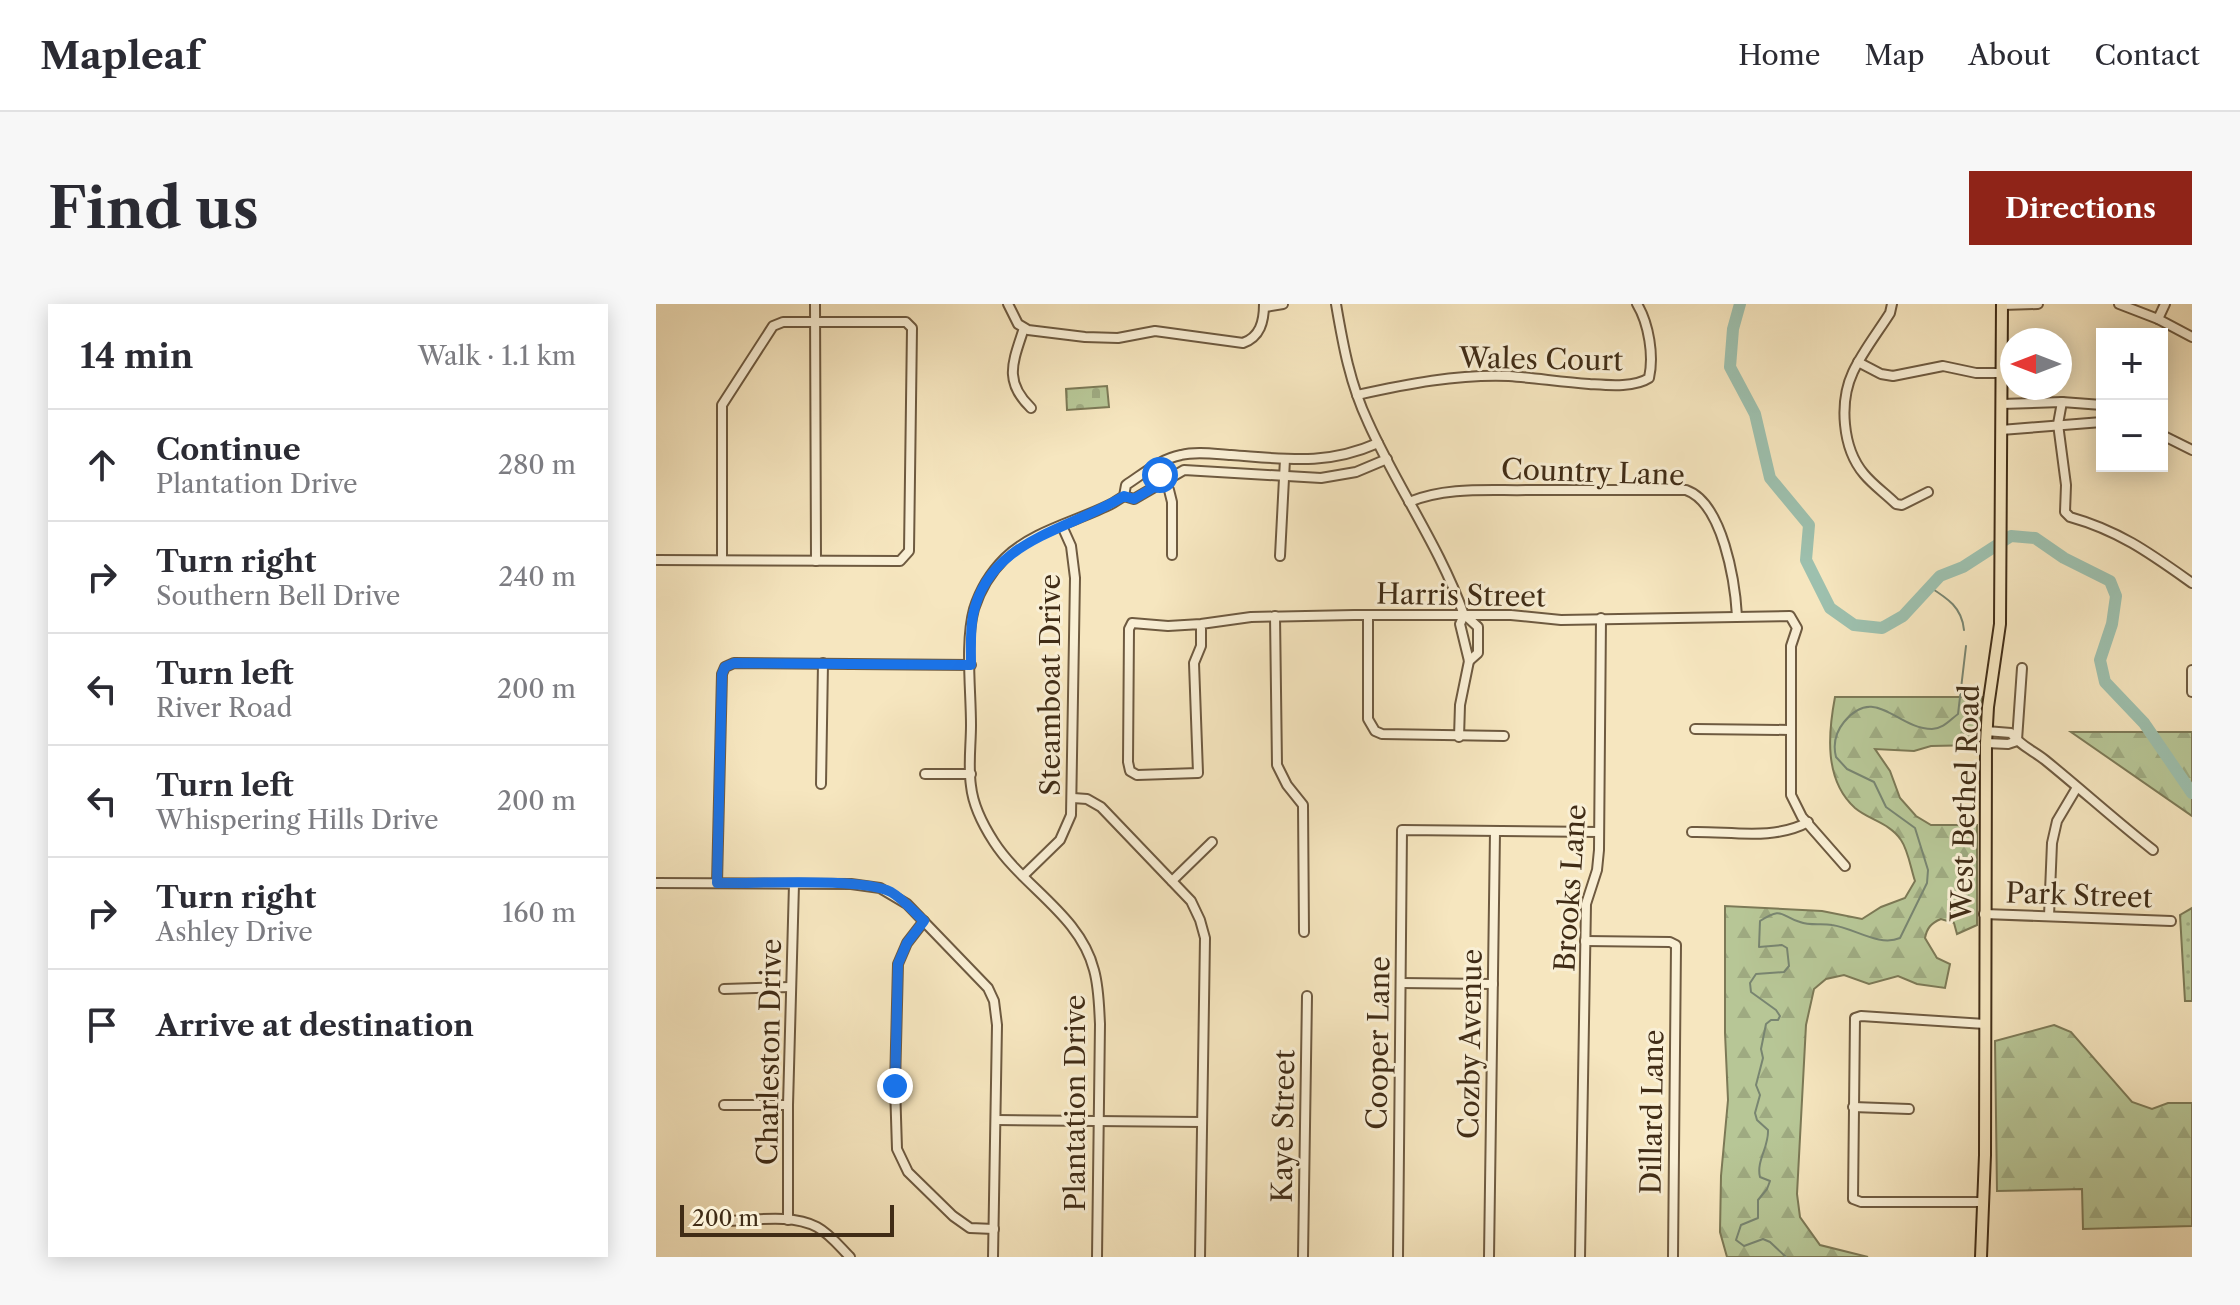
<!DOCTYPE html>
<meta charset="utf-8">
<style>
:root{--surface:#fff;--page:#f7f7f7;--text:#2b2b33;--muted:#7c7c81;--line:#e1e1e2;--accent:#8f2418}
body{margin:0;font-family:"Libre Caslon Text",serif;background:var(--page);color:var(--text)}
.controls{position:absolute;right:24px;top:24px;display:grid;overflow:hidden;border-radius:0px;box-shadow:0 4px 20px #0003}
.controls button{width:72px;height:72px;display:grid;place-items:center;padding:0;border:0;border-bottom:2px solid var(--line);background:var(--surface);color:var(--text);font:40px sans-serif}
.compass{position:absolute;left:1344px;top:24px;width:72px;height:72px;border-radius:50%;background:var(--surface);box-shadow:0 4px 20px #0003;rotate:270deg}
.scale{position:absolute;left:24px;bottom:20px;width:214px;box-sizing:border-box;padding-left:8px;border:4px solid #402c16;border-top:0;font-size:22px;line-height:28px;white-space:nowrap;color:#402c16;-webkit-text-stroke:6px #f9efd5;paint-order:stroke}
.stop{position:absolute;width:24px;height:24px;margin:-18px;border:6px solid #1a73e8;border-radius:50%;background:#fff}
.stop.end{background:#1a73e8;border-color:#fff;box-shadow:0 2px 8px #0008}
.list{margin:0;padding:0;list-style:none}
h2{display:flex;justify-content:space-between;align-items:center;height:104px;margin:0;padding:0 32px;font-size:34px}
h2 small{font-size:26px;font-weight:400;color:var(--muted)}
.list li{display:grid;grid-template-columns:52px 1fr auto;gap:24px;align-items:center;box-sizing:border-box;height:112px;padding:0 32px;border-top:2px solid var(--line)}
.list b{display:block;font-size:30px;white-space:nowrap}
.list p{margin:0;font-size:26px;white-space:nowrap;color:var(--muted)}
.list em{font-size:26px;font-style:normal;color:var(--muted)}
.icon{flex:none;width:44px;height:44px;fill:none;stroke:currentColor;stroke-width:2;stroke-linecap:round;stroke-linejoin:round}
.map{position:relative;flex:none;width:1536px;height:953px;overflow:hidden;border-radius:0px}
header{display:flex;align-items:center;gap:48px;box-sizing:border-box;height:112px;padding:0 40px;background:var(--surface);border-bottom:2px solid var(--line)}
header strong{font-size:38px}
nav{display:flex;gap:44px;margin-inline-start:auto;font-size:28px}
.intro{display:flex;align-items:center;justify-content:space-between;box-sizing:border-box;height:192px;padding:0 48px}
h1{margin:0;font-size:56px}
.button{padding:20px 36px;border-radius:0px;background:var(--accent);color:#fff;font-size:28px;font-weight:700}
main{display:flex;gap:48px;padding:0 48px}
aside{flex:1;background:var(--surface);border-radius:0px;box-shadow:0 4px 20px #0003}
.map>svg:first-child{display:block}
.grass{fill:url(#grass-dots);stroke:#7c7956;stroke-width:2}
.forest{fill:url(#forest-firs);stroke:#7c7956;stroke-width:2}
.cemetery{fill:url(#cemetery-stones);stroke:#7c7956;stroke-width:2}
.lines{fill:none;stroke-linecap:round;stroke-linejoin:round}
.stream{stroke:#788571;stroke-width:2}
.river{stroke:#9dc0ae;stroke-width:12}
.minor-casing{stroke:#6e5a40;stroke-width:12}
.major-casing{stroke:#402c16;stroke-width:14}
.minor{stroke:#f9efd5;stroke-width:8}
.major{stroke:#f6e6bf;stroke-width:10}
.route{stroke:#1a73e8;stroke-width:10}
.labels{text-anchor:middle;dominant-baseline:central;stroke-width:6;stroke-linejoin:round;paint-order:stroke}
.street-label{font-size:28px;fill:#402c16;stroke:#f9efd5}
</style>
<header>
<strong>Mapleaf</strong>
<nav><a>Home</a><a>Map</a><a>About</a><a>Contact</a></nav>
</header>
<div class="intro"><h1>Find us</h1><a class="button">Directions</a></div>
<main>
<aside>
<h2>14 min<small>Walk · 1.1 km</small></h2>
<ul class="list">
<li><svg class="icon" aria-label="ahead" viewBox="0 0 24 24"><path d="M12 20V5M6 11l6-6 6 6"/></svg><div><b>Continue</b><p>Plantation Drive</p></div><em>280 m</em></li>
<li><svg class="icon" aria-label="right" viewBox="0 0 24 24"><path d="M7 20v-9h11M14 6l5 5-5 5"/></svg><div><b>Turn right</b><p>Southern Bell Drive</p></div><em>240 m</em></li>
<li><svg class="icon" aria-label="left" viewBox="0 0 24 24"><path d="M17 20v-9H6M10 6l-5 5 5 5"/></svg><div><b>Turn left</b><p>River Road</p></div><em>200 m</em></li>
<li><svg class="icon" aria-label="left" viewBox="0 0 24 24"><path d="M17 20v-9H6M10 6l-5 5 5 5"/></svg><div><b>Turn left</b><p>Whispering Hills Drive</p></div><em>200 m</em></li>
<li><svg class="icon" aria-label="right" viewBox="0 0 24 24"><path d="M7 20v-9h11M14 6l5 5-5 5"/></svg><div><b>Turn right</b><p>Ashley Drive</p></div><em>160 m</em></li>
<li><svg class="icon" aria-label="arrive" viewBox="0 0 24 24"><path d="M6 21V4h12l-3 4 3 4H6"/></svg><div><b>Arrive at destination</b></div></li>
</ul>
</aside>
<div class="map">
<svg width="1536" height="953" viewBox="0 0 1536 953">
<defs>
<pattern id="grass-dots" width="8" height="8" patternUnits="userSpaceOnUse" patternTransform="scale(2)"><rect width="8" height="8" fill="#b7c696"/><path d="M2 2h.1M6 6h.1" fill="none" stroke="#9eaa81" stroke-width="1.8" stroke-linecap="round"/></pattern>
<pattern id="forest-firs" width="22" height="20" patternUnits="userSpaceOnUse" patternTransform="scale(2)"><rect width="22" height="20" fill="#b7c696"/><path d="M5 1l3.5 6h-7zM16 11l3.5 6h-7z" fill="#9eaa81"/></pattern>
<pattern id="cemetery-stones" width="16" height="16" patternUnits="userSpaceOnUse" patternTransform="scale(2)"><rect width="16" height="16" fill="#b7c696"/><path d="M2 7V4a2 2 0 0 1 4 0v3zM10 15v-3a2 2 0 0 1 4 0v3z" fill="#9eaa81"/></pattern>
</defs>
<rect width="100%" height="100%" fill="#f6e6bf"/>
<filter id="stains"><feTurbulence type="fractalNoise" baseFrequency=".0025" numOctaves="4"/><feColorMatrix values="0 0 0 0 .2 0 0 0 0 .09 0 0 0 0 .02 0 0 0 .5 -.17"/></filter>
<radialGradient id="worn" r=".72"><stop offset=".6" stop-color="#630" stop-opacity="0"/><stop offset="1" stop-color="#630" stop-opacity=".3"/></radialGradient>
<!-- grass -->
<polygon class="grass" points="1536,604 1536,697 1529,697 1524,611"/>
<!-- forest -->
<g class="forest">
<path d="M1179,393h147l-3,48 -48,1 -17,5 -39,-2 15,22 10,27 16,18 15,9h46v100l-20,9 -3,-11 -13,-4c-10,4 -14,9 -16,19l12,20 13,6 -5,24 -28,-4 -19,-8 -29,8 -25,-9 -18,4 -12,10 -8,36 -9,169 3,23 20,28 48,12h-141l-7,-25 1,-56 7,-76 -3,-67v-127l97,5 40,8 19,-12 24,-9 10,-17c-4,-12 -7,-31 -14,-41 -11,-17 -32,-20 -46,-32 -31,-28 -27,-74 -20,-111z"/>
<polygon points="1415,428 1536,428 1536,512"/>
<polygon points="1398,721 1415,728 1476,798 1496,805 1512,799 1536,799 1536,922 1427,925 1426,885 1341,887 1339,737"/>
</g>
<!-- cemetery -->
<polygon class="cemetery" points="451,82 453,103 411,106 410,85"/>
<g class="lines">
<!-- stream -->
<g class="stream">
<path d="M1272,282c19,12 34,21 36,44"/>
<path d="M1130,953l-16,-15 -7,-3 -19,7 -8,-6 5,-15 17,-7v-18l9,-11 3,-8 -10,-4c-4,-16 9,-30 8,-47l-11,-10 -2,-7 5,-18 -4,-10 7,-27 -2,-9 5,-25 5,-4h7l2,-4 -4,-6 -25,-18 -1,-9 6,-9 28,-2 5,-6 -2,-18 -5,-3 -23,2 1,-26c23,-15 20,-5 40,1 10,4 22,1 32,3 22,3 47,22 68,13l27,-55 1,-13 -13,-42 -29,-21 -12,-25 -27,-13 -11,-12c-3,-12 -1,-24 8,-35 31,-38 53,7 88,7 11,0 18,-9 26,-15l8,-68"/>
</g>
<!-- river -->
<polyline class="river" points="1084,0 1077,25 1074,63 1099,110 1114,174 1153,221 1150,256 1174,304 1198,321 1226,324 1247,312 1284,272 1307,263 1355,232 1379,234 1408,254 1454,277 1460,292 1456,320 1444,356 1449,378 1488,419 1536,489"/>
<defs>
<g id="minor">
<polyline points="159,0 160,257"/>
<path d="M352,0l10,20 10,6 57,7 33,1 37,-7 88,12c17,-6 21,-21 21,-39"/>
<path d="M680,0c7,41 14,80 32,118 29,65 72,125 96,193"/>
<path d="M1236,0l-2,9c-12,19 -27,38 -37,59 -14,30 -11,76 11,102 9,11 22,20 32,30l6,1 26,-13"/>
<polyline points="1463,0 1502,15 1536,33"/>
<polyline points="1346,1 1382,0"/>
<polyline points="609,3 627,0"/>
<polyline points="1502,15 1509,0"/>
<path d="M368,24c-11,34 -21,53 7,80"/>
<polyline points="1202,58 1225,70 1237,72 1287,62 1320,69 1345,69"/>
<path d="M701,91c50,-11 100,-21 152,-19 26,2 53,6 80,8 17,1 45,4 60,-6 5,-22 0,-54 -12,-74"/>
<path d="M1406,98l-4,22 8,61 -1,27 5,5c50,14 81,37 122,66"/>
<polyline points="1345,100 1406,98 1446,101"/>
<polyline points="1345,126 1446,118"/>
<polyline points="1506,131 1536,146"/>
<polyline points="498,162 513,186 516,198 516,251"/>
<polyline points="468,192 478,195 528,166 665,174 700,168 731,155"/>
<path d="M753,198c39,-16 82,-11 122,-12 52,0 104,0 155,0 37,13 49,92 51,126"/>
<polyline points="624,252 629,155"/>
<polyline points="0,256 244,257 253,247 256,24 250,18 127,18 117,22 66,101 66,256"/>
<polyline points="712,311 712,415 719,427 726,430 848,432"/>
<polyline points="809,311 822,323 822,349 813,357"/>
<polyline points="619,312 621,461 631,481 647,501 648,628"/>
<polyline points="545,320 545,342 538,359 542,469 481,471 474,467 472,458 473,325 476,319 512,322 545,320 595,313 698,311 855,311 905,316 1134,312 1141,324 1135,342 1135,491 1146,513 1189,562"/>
<polyline points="1536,366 1536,388"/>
<polyline points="1039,425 1134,426"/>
<path d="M1330,427l25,2c8,12 23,18 34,27 37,30 71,61 108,90"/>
<polyline points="803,433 804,401 813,357 804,320 808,311"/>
<polyline points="1361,436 1366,364"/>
<polyline points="1330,439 1352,440 1361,437"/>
<polyline points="269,470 315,470"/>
<polyline points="165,480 167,359"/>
<polyline points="417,494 431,495 445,503 535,597 544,616 549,634 544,953"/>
<path d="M1036,528c37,-1 82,9 116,-10"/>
<polyline points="367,572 404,536 415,511 419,274 415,242 406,222"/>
<polyline points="516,577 556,538"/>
<polyline points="0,579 195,580 224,584 251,600 332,684 338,697 341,721 337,953"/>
<polyline points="61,579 66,370 69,363 78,359 315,361"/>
<polyline points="1328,610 1515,617"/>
<polyline points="1393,612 1396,539 1401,517 1420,485"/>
<polyline points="268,617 251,639 242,660 239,782 241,845 252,868 297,912 314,924 338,925"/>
<polyline points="929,637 1014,638 1020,641 1017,953"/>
<polyline points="745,679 837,680"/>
<polyline points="68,685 135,683"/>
<polyline points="68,801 132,801"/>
<polyline points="1197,803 1253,805"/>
<polyline points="340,816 546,818"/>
<polyline points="1327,898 1205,898 1197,895 1199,714 1205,712 1329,720"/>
<polyline points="132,916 132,801 138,580"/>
<path d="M67,917c28,0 68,-8 94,6 13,7 23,20 33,30"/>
<path d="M441,953l3,-233c-1,-18 -1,-36 -6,-54 -14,-55 -71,-83 -100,-128 -11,-17 -21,-37 -23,-56 -3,-20 0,-41 0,-61 0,-35 -6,-83 3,-116 6,-19 17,-37 31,-51 29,-28 74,-37 108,-55l11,-7 2,-11c17,-11 34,-26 55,-30 15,-4 34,-1 50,0 55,4 95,11 147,-12"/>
<polyline points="647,953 651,692"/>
<polyline points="742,953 746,526 943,528"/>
<polyline points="833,953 839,528"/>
<polyline points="924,953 930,600 941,566 943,546 945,314"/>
</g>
<polyline id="major" points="1325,953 1329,851 1330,439 1332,403 1344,320 1346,0"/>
</defs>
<!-- minor casing -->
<use href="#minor" class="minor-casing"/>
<!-- major casing -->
<use href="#major" class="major-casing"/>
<!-- minor -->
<use href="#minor" class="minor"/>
<!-- major -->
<use href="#major" class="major"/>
</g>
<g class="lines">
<!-- route -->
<path class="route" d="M239,782l3,-122 9,-21 17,-22c-11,-10 -21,-22 -33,-29 -30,-15 -136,-8 -174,-9l5,-209 3,-7 9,-4 237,2c0,-17 -1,-34 2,-50 16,-76 95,-84 151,-119l10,3 30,-18 -4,-6"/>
</g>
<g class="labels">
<!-- street labels -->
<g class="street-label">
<text transform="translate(885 55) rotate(1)">Wales Court</text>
<text transform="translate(937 168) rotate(2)">Country Lane</text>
<text transform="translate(805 291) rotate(1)">Harris Street</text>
<text transform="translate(394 381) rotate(-90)">Steamboat Drive</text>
<text transform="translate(1309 499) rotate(-88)">West Bethel Road</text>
<text transform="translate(914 584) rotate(-86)">Brooks Lane</text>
<text transform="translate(1423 591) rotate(2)">Park Street</text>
<text transform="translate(722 739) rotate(-89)">Cooper Lane</text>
<text transform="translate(814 740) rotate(-89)">Cozby Avenue</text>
<text transform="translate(113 748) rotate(-89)">Charleston Drive</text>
<text transform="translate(419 799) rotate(-90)">Plantation Drive</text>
<text transform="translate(996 808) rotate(-89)">Dillard Lane</text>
<text transform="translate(627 822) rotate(-89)">Kaye Street</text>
</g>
</g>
<rect width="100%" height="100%" filter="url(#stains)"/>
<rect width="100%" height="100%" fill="url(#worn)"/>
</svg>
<div class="controls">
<button>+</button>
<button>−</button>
</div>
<svg class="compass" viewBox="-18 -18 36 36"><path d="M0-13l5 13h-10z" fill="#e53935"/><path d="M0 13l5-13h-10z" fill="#7c7c81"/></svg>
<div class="scale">200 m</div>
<div class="stop" style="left:504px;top:171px"></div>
<div class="stop end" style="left:239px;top:782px"></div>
</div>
</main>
